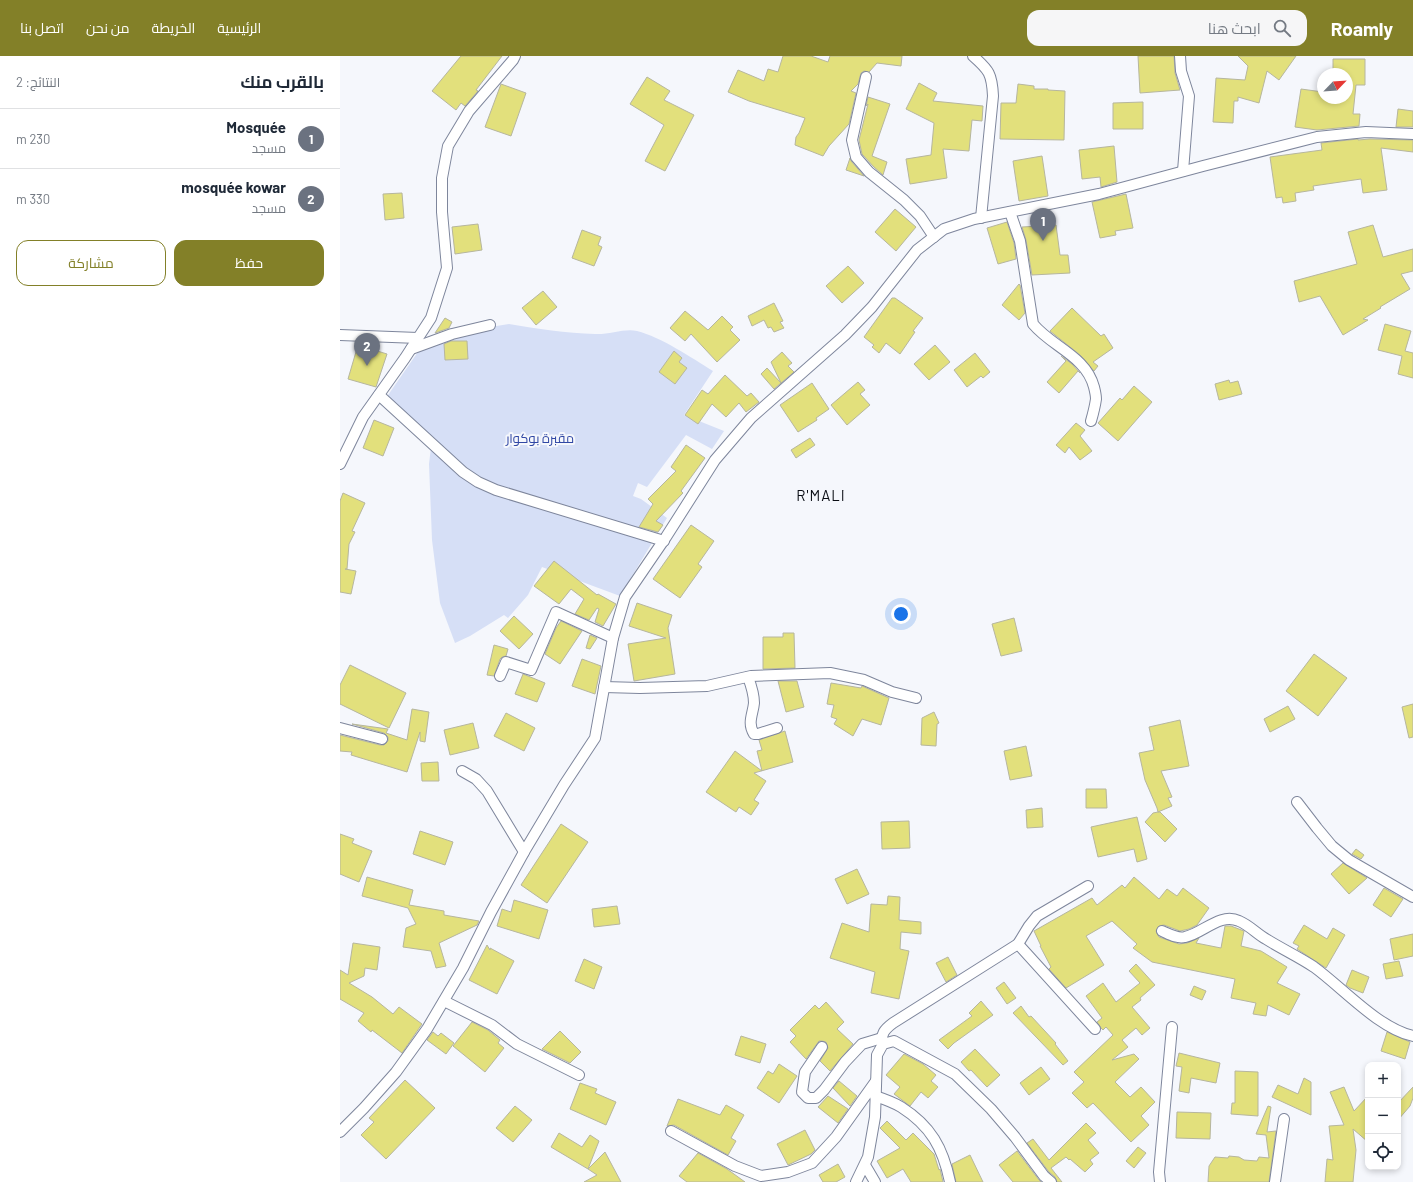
<!DOCTYPE html>
<html lang="ar">
<meta charset="utf-8">
<style>
:root{--surface:#fff;--page:#f6f6f7;--text:#1f2937;--muted:#747a83;--line:#e0e1e3;--accent:#838028}
body{margin:0;font-family:Barlow,Cairo,sans-serif;background:var(--page);color:var(--text);direction:rtl}
.controls{position:absolute;right:12px;bottom:12px;display:grid;overflow:hidden;border-radius:8px;box-shadow:0 2px 6px #0003}
.controls button{width:36px;height:36px;display:grid;place-items:center;padding:0;border:0;border-bottom:1px solid var(--line);background:var(--surface);color:var(--text);font:20px sans-serif}
.compass{position:absolute;left:977px;top:12px;width:36px;height:36px;border-radius:50%;background:var(--surface);box-shadow:0 2px 6px #0003;rotate:65deg}
.you{position:absolute;left:561px;top:558px;width:14px;height:14px;margin:-10px;border:3px solid #fff;border-radius:50%;background:#1a73e8;box-shadow:0 0 0 6px #1a73e833}
.badge{display:grid;place-items:center;width:26px;height:26px;border-radius:50%;background:var(--accent);color:#fff;font-size:13px;font-weight:700}
.pin{position:absolute;translate:-50% -33px;filter:drop-shadow(0 1px 2px #0008)}
.pin::after{content:'';position:absolute;top:21px;width:14px;height:12px;background:inherit;clip-path:polygon(0 0,100% 0,50% 100%)}
.list{margin:0;padding:0;list-style:none}
h2{display:flex;justify-content:space-between;align-items:center;height:52px;margin:0;padding:0 16px;font-size:17px}
h2 small{font-size:13px;font-weight:400;color:var(--muted)}
.list li{display:grid;grid-template-columns:26px 1fr auto;gap:12px;align-items:center;box-sizing:border-box;height:60px;padding:0 16px;border-top:1px solid var(--line)}
.list b{display:block;font-size:15px;white-space:nowrap}
.list p{margin:0;font-size:13px;white-space:nowrap;color:var(--muted)}
.list em{font-size:13px;font-style:normal;color:var(--muted)}
.actions{display:flex;gap:8px;padding:12px 16px}
.actions a{flex:1;padding:9px 0;border:1px solid var(--accent);border-radius:12px;text-align:center;font-size:14px;color:var(--accent)}
.actions .main{background:var(--accent);color:#fff}
.icon{flex:none;width:22px;height:22px;fill:none;stroke:currentColor;stroke-width:2;stroke-linecap:round;stroke-linejoin:round}
.map{position:relative;flex:none;width:1073px;height:1126px;overflow:hidden;direction:ltr}
header{display:flex;align-items:center;gap:24px;box-sizing:border-box;height:56px;padding:0 20px;background:var(--accent);color:#fff}
header strong{font-size:19px}
nav{display:flex;gap:22px;margin-inline-start:auto;font-size:14px}
.search{width:280px;height:36px;background:var(--page);display:flex;align-items:center;gap:10px;box-sizing:border-box;padding:0 14px;border-radius:12px;color:var(--muted);font-size:15px}
main{display:flex}
aside{flex:1;background:var(--surface)}
.map>svg:first-child{display:block}
.green{fill:#d6dff6}
.building{fill:#e2e07c;stroke:#b6b69e}
.lines{fill:none;stroke-linecap:round;stroke-linejoin:round}
.street-casing{stroke:#7e869c;stroke-width:12}
.street{stroke:#fff;stroke-width:10}
.labels{text-anchor:middle;dominant-baseline:central;stroke-width:4;stroke-linejoin:round;paint-order:stroke}
.park-label{font-size:13px;fill:#3047a4;stroke:#f5f7fc}
.quarter-label{font-size:15px;letter-spacing:1px;fill:#090c13;stroke:#f5f7fc}
</style>
<header>
<strong>Roamly</strong>
<div class="search"><svg class="icon" aria-label="search" viewBox="0 0 24 24"><circle cx="10" cy="10" r="6"/><path d="M15 15l6 6"/></svg>ابحث هنا</div>
<nav><a>الرئيسية</a><a>الخريطة</a><a>من نحن</a><a>اتصل بنا</a></nav>
</header>
<main>
<div class="map">
<svg width="1073" height="1126" viewBox="0 0 1073 1126">
<rect width="100%" height="100%" fill="#f5f7fc"/>
<!-- green -->
<path class="green" d="M169,268c28,5 57,9 86,10 13,1 30,-6 42,-3 24,6 55,27 76,40l-29,44 40,16 -12,18 -26,-14 -39,52 -9,-4 -5,13 8,3 26,19 -47,78 -78,-29 -14,28 -20,23 -4,-3 -34,21 -15,7 -15,-40 -8,-63 -3,-76 3,-25 -46,-41 34,-49 64,-21z"/>
<!-- building -->
<g class="building">
<polygon points="121,0 162,0 136,34 138,35 125,50 121,47 116,54 92,35"/>
<polygon points="443,0 471,0 488,6 490,0 562,0 561,10 537,7 529,16 524,15 521,17 518,28 511,35 516,37 509,68 489,90 483,100 455,89 456,81 459,77 465,62 409,45 388,36 398,14 424,25 428,13 438,16"/>
<polygon points="798,0 834,0 835,17 840,34 800,37"/>
<polygon points="898,0 956,0 939,24 927,15 919,47 898,41 898,45 894,45 893,67 873,66 876,22 905,24 908,10"/>
<polygon points="993,3 1025,3 1025,29 1016,29 1013,58 1020,58 1019,70 977,74 955,71 961,33 983,36 983,42 1007,42 1007,18 993,18"/>
<polygon points="307,21 330,35 324,44 354,59 325,115 305,105 324,69 290,48"/>
<polygon points="579,27 597,37 593,45 643,50 642,65 632,64 629,95 603,93 607,122 570,128 566,103 591,99 594,67 566,53"/>
<polygon points="161,28 186,37 171,80 145,71"/>
<polygon points="678,28 694,30 694,33 708,33 708,34 725,35 724,84 660,83 661,47 676,47"/>
<polygon points="528,41 550,48 532,100 547,106 543,119 534,111 522,98 519,84 528,48 526,50"/>
<polygon points="803,46 803,73 773,73 773,47"/>
<polygon points="1058,53 1073,55 1073,71 1056,71"/>
<polygon points="1018,83 1018,84 1030,83 1073,84 1073,96 1041,92 1047,134 1023,137 1021,123 973,130 974,134 955,137 956,145 943,147 942,141 936,142 930,101 982,94 981,87"/>
<polygon points="774,90 777,126 761,131 760,121 742,123 739,94"/>
<polygon points="702,100 708,140 679,145 673,105"/>
<polygon points="510,102 511,105 524,120 506,114"/>
<polygon points="62,137 64,162 45,164 43,138"/>
<polygon points="786,138 793,172 775,175 776,179 760,182 752,146"/>
<polygon points="555,153 576,171 556,195 535,176"/>
<polygon points="667,166 674,187 676,203 658,208 647,172"/>
<polygon points="138,168 142,194 115,198 112,171"/>
<polygon points="716,169 720,199 728,199 730,217 692,219 686,184 682,171"/>
<polygon points="1033,169 1043,201 1073,193 1073,215 1061,218 1070,233 1040,251 1041,252 1023,263 1028,264 1003,279 980,240 959,246 954,225 1017,208 1008,176"/>
<polygon points="242,174 261,181 258,189 262,191 254,210 232,202"/>
<polygon points="508,210 524,227 502,247 486,230"/>
<polygon points="679,228 680,229 685,257 679,264 662,249"/>
<polygon points="203,235 217,251 196,269 182,252"/>
<polygon points="552,242 555,242 583,262 573,275 575,276 560,298 546,287 539,297 532,291 534,289 524,281"/>
<polygon points="434,247 443,265 440,266 444,272 434,276 431,271 428,272 424,264 412,270 408,260"/>
<polygon points="732,252 761,280 764,278 773,292 753,306 758,310 754,315 740,299 710,275"/>
<polygon points="345,255 368,274 382,260 393,271 390,274 400,284 377,306 351,278 345,285 330,272"/>
<polygon points="105,262 112,266 109,272 95,277"/>
<polygon points="1045,268 1071,275 1065,295 1073,297 1073,322 1058,318 1062,300 1038,294"/>
<polygon points="111,285 127,285 128,303 105,304 104,288"/>
<polygon points="18,289 47,298 36,331 8,323"/>
<polygon points="595,289 610,306 589,324 574,308"/>
<polygon points="334,295 342,302 339,306 347,312 335,328 319,316"/>
<polygon points="442,296 452,307 448,310 454,316 441,327 431,306"/>
<polygon points="635,297 650,316 643,322 641,320 627,331 614,314"/>
<polygon points="721,300 732,308 740,317 738,315 719,337 707,326 726,305"/>
<polygon points="427,312 441,327 434,333 421,318"/>
<polygon points="385,319 407,340 411,337 419,346 406,356 399,347 386,361 372,348 358,368 345,359 362,334 368,338"/>
<polygon points="889,324 890,327 898,325 902,338 879,344 875,328"/>
<polygon points="518,326 525,334 520,338 530,349 507,369 491,349"/>
<polygon points="472,327 489,353 476,362 477,364 458,376 440,349"/>
<polygon points="794,330 812,346 778,385 758,367 780,342 782,344"/>
<polygon points="34,364 54,372 43,400 23,392"/>
<polygon points="736,367 745,374 740,380 752,395 740,404 729,391 725,397 716,389"/>
<polygon points="470,382 475,389 456,402 451,394"/>
<polygon points="346,389 365,402 341,435 343,437 316,465 323,469 318,476 299,471 313,448 308,443 336,415 331,411"/>
<polygon points="3,437 25,447 12,475 15,476 9,488 7,513 5,513 16,515 11,538 0,536 0,445"/>
<polygon points="351,469 374,485 358,508 362,511 340,542 313,523"/>
<polygon points="214,505 257,539 258,538 276,548 263,570 255,566 259,553 257,552 249,564 235,558 244,543 231,533 219,548 194,530"/>
<polygon points="297,547 332,559 328,572 335,618 294,625 288,588 326,582 289,570"/>
<polygon points="174,560 193,578 179,593 160,575"/>
<polygon points="674,562 682,595 661,600 652,568"/>
<polygon points="221,565 242,575 220,608 205,598 216,572"/>
<polygon points="443,577 454,577 455,612 423,613 423,581 443,581"/>
<polygon points="250,579 257,582 250,593 246,592"/>
<polygon points="154,589 168,593 166,600 162,601 160,603 154,620 147,619"/>
<polygon points="974,598 1007,622 978,660 946,635"/>
<polygon points="242,603 261,610 255,638 232,630"/>
<polygon points="10,609 66,637 49,672 0,648 0,629"/>
<polygon points="183,618 205,627 197,646 175,638"/>
<polygon points="438,625 457,625 464,651 446,656"/>
<polygon points="491,627 521,632 522,630 549,642 541,669 522,663 513,680 494,668 497,663 491,661 494,649 487,648"/>
<polygon points="1073,648 1073,681 1069,682 1062,651"/>
<polygon points="948,650 955,663 930,676 924,663"/>
<polygon points="72,653 89,656 85,686 80,685 80,676 67,716 11,699 12,696 0,695 0,679 40,689 44,689 48,685 48,681 44,677 12,668 48,673 46,677 67,684"/>
<polygon points="594,656 599,667 597,668 596,690 581,689 582,662"/>
<polygon points="166,657 195,672 184,695 154,680"/>
<polygon points="840,664 849,710 821,715 832,741 828,742 832,750 818,756 820,756 837,773 825,786 805,766 813,757 818,756 817,752 805,724 799,697 814,694 809,671"/>
<polygon points="133,667 139,692 110,699 104,674"/>
<polygon points="445,675 453,706 414,717 426,725 414,744 419,747 411,759 399,751 396,756 366,736 395,695 422,715 417,695 422,694 419,684"/>
<polygon points="686,690 692,720 670,724 664,695"/>
<polygon points="98,706 99,725 82,725 81,707"/>
<polygon points="746,733 766,733 767,752 746,752"/>
<polygon points="702,752 703,771 687,772 686,754"/>
<polygon points="797,761 807,803 797,806 794,793 758,801 751,771"/>
<polygon points="569,765 570,792 542,793 541,766"/>
<polygon points="221,768 248,786 207,847 181,829"/>
<polygon points="80,775 113,786 105,809 73,798"/>
<polygon points="0,778 14,783 12,787 32,795 19,826 0,818"/>
<polygon points="1016,793 1024,799 1021,803 1012,798"/>
<polygon points="1003,807 1027,822 1009,838 991,818"/>
<polygon points="517,813 529,838 507,848 495,823"/>
<polygon points="27,821 73,834 69,849 104,855 104,859 139,865 137,869 99,887 106,910 96,912 91,895 63,891 66,872 76,868 68,852 22,840"/>
<polygon points="794,821 819,843 827,833 837,840 843,832 869,852 857,869 849,873 840,875 824,869 819,870 816,875 819,881 839,888 847,887 859,882 856,887 881,892 885,870 891,870 904,875 901,890 921,895 947,911 937,927 960,938 949,959 928,949 926,960 913,958 916,947 891,942 895,923 812,906 793,892 797,888 772,865 746,880 764,909 726,932 709,913 711,911 700,890 701,890 694,875 752,842 757,849 782,829 785,832"/>
<polygon points="1044,832 1063,843 1051,861 1033,849"/>
<polygon points="548,840 560,841 559,864 581,866 581,878 561,876 560,893 569,895 559,943 531,937 535,916 490,902 502,867 529,876 531,848 547,849"/>
<polygon points="174,844 208,854 199,883 157,870 162,853 171,856"/>
<polygon points="277,850 280,868 254,871 252,853"/>
<polygon points="964,869 987,883 993,872 1005,879 986,912 957,893 959,890 953,887"/>
<polygon points="1073,878 1073,900 1054,904 1050,883"/>
<polygon points="13,887 40,891 37,914 25,912 24,920 9,927 32,941 53,958 59,951 82,968 62,997 32,974 31,976 18,965 24,957 0,943 0,914 8,919"/>
<polygon points="147,889 150,894 150,892 174,905 157,938 129,924"/>
<polygon points="608,901 617,919 606,926 596,907"/>
<polygon points="244,903 262,911 254,933 235,925"/>
<polygon points="1059,905 1063,920 1046,923 1043,908"/>
<polygon points="796,908 815,929 800,942 801,944 792,951 810,972 802,979 796,972 782,984 788,991 772,1004 794,998 799,1003 775,1026 790,1041 801,1031 815,1046 801,1060 809,1069 791,1086 753,1047 747,1052 732,1037 744,1026 734,1016 773,979 766,971 763,974 761,972 757,966 762,962 746,940 763,927 776,946 800,927 789,915"/>
<polygon points="1012,914 1029,921 1023,937 1010,932 1006,929"/>
<polygon points="664,926 676,942 667,948 656,932"/>
<polygon points="854,930 866,935 862,944 850,939"/>
<polygon points="641,945 653,959 614,987 608,993 599,984 632,960 629,957"/>
<polygon points="486,946 504,966 497,973 513,988 490,1015 480,1005 488,992 486,986 482,985 479,985 466,1003 450,986 456,980 450,974 475,949 479,953"/>
<polygon points="681,950 689,961 691,960 716,987 715,988 728,1005 723,1009 673,957"/>
<polygon points="132,966 148,974 160,984 158,987 164,992 145,1016 113,990"/>
<polygon points="220,975 241,996 230,1007 202,993"/>
<polygon points="93,976 98,980 101,977 114,987 106,998 87,984"/>
<polygon points="1047,976 1070,986 1065,1003 1041,995"/>
<polygon points="401,980 426,988 420,1007 395,999"/>
<polygon points="635,993 660,1019 647,1031 631,1014 629,1015 621,1006"/>
<polygon points="839,997 880,1007 876,1027 851,1022 849,1037 839,1035 842,1011 836,1010"/>
<polygon points="564,998 583,1008 596,1019 591,1025 598,1031 588,1042 581,1036 570,1050 554,1038 560,1031 546,1019"/>
<polygon points="439,1008 457,1020 439,1047 417,1032 428,1015 433,1018"/>
<polygon points="701,1011 710,1023 689,1039 680,1027"/>
<polygon points="895,1015 918,1016 918,1060 891,1058 892,1047 895,1047"/>
<polygon points="964,1022 971,1026 971,1059 932,1041 938,1029 958,1038"/>
<polygon points="65,1024 95,1052 46,1103 21,1079 34,1066 29,1062"/>
<polygon points="499,1025 517,1040 510,1050 493,1032"/>
<polygon points="240,1027 257,1033 255,1037 276,1046 266,1069 230,1053"/>
<polygon points="1004,1031 1014,1055 1028,1040 1028,1086 1013,1073 1016,1094 1013,1126 985,1126 987,1103 993,1104 989,1070 1004,1069 990,1036"/>
<polygon points="1073,1031 1073,1042 1070,1050 1058,1064 1058,1047"/>
<polygon points="488,1040 508,1053 498,1067 478,1051"/>
<polygon points="338,1043 380,1059 386,1049 404,1059 391,1082 396,1085 388,1099 334,1069 327,1070"/>
<polygon points="175,1050 192,1064 173,1086 156,1072"/>
<polygon points="928,1050 931,1051 927,1076 936,1075 929,1126 868,1126 869,1110 875,1101 888,1102 889,1100 899,1101 904,1104 917,1105 919,1101 929,1102 926,1079 916,1078"/>
<polygon points="837,1056 871,1057 870,1083 836,1082"/>
<polygon points="547,1065 566,1084 573,1077 594,1098 599,1114 600,1113 603,1126 571,1126 563,1113 547,1122 537,1105 560,1092 540,1072"/>
<polygon points="746,1067 756,1077 748,1084 759,1097 750,1104 753,1108 745,1116 730,1103 729,1104 726,1101 711,1112 722,1126 717,1126 715,1121 709,1116 687,1087 693,1083 709,1104"/>
<polygon points="465,1074 475,1094 471,1098 448,1109 437,1088"/>
<polygon points="219,1077 242,1091 250,1079 259,1085 248,1113 211,1091"/>
<polygon points="798,1091 806,1097 794,1112 786,1105"/>
<polygon points="677,1095 699,1124 701,1126 673,1126 659,1109"/>
<polygon points="265,1096 281,1126 244,1126 257,1119 248,1113"/>
<polygon points="358,1097 387,1113 405,1126 347,1126 339,1120"/>
<polygon points="630,1099 643,1126 616,1126 612,1108"/>
<polygon points="498,1108 505,1121 496,1126 483,1126 479,1119"/>
</g>
<g class="lines">
<defs>
<g id="street">
<path d="M633,0c16,14 19,18 20,40l-12,122"/>
<polyline points="840,0 841,15 849,40 843,115"/>
<polyline points="526,21 512,84 516,101 529,116 564,144 580,160 594,181"/>
<path d="M670,156l10,29 13,83c19,23 53,32 61,63 1,4 2,8 2,12 -1,7 -3,15 -5,22"/>
<polyline points="0,279 78,282"/>
<polyline points="71,293 112,278 150,269"/>
<polyline points="39,339 123,416 138,426 156,434 324,485"/>
<polyline points="0,408 23,361 65,302 91,262 107,212 102,156 102,122 108,90 129,55 173,4 175,0"/>
<polyline points="160,620 166,606 191,614 216,556 273,582"/>
<path d="M408,621c3,8 6,17 6,26 -1,11 -7,20 0,31h4l19,-6"/>
<polyline points="264,631 300,632 367,630 411,620 490,617 524,624 552,636 576,642"/>
<polyline points="0,672 42,683"/>
<polyline points="122,715 136,723 147,735 184,796"/>
<polyline points="957,746 977,772 992,790 1009,804 1073,841"/>
<path d="M822,875c7,3 15,8 23,6 17,-3 35,-25 54,-16 10,4 18,13 27,18 16,10 33,18 48,28 29,21 64,61 99,69"/>
<polyline points="678,888 755,973"/>
<polyline points="104,945 152,969 177,988 239,1019"/>
<path d="M543,988c-3,-10 2,-15 10,-21l125,-79 11,-18 8,-10 51,-30"/>
<polyline points="482,991 465,1016 462,1036 468,1042 476,1042 484,1034 505,1006 522,988 542,982"/>
<path d="M535,1040c9,3 18,6 26,11 30,19 42,41 49,75"/>
<polyline points="331,1075 395,1110 421,1120 448,1116 472,1107 496,1081 536,1025"/>
<polyline points="0,1076 24,1052 56,1016 87,973 123,912 151,856 184,796 224,729 255,682 273,582 285,541 326,481 375,404 411,362 505,279 532,251 577,194 604,173 634,163 759,138 863,110 977,81 1026,76 1073,78"/>
<polyline points="525,1109 535,1126"/>
<polyline points="516,1126 528,1101 535,1061 537,999 543,988 554,985 615,1018 651,1053 675,1081 704,1120 711,1126"/>
<polyline points="820,1126 819,1116 832,971"/>
<polyline points="935,1126 944,1063"/>
</g>
</defs>
<!-- street casing -->
<use href="#street" class="street-casing"/>
<!-- street -->
<use href="#street" class="street"/>
</g>
<g class="labels">
<!-- park labels -->
<g class="park-label">
<text x="200" y="382">مقبرة بوكوار</text>
</g>
<!-- quarter labels -->
<g class="quarter-label">
<text x="481" y="439">R'MALI</text>
</g>
</g>
</svg>
<div class="controls">
<button>+</button>
<button>−</button>
<button><svg class="icon" aria-label="locate" viewBox="0 0 24 24"><circle cx="12" cy="12" r="6"/><path d="M12 2v4M12 18v4M2 12h4M18 12h4"/></svg></button>
</div>
<svg class="compass" viewBox="-18 -18 36 36"><path d="M0-13l5 13h-10z" fill="#e53935"/><path d="M0 13l5-13h-10z" fill="#747a83"/></svg>
<div class="you"></div>
<div class="pin badge" style="left:703px;top:185px;background:#6b7280">1</div>
<div class="pin badge" style="left:27px;top:310px;background:#6b7280">2</div>
</div>
<aside>
<h2>بالقرب منك<small>النتائج: 2</small></h2>
<ul class="list">
<li><span class="badge" style="background:#6b7280">1</span><div><b>Mosquée</b><p>مسجد</p></div><em>230 m</em></li>
<li><span class="badge" style="background:#6b7280">2</span><div><b>mosquée kowar</b><p>مسجد</p></div><em>330 m</em></li>
</ul>
<div class="actions"><a class="main">حفظ</a><a>مشاركة</a></div>
</aside>
</main>
